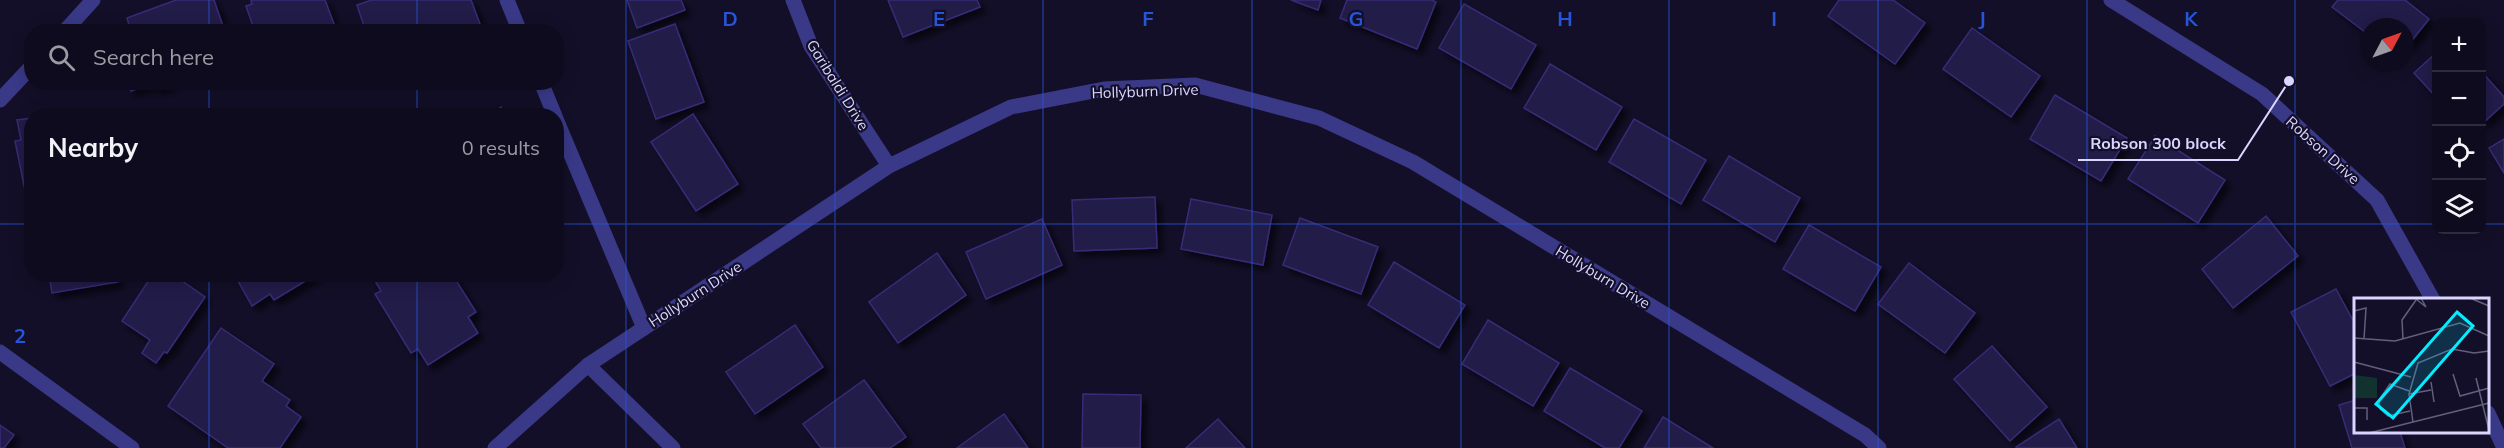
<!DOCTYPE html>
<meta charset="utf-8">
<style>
:root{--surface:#0e0b1e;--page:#1c192b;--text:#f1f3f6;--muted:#9b9ba4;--line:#2e2b3c}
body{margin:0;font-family:Mulish,sans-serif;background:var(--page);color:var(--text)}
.controls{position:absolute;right:18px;top:18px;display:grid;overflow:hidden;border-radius:12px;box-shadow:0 3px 15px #0003}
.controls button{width:54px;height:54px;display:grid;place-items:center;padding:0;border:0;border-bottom:2px solid var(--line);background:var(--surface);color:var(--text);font:30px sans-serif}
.compass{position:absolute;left:2360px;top:18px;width:54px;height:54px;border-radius:50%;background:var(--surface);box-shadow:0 3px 15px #0003;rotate:49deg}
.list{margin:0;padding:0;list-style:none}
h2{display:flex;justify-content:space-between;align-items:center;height:78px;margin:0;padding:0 24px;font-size:26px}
h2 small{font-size:20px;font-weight:400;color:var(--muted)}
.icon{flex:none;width:33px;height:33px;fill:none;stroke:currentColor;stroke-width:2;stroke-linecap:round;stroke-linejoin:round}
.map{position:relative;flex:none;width:2504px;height:448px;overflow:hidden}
.search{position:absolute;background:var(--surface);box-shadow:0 3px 15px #0003;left:24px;top:24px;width:540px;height:66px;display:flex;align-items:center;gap:15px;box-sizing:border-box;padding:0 21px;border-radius:24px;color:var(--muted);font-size:22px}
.panel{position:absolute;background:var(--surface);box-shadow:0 3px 15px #0003;left:24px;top:108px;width:540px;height:174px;border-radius:24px}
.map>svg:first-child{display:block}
.building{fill:#231a4a;stroke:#382c76;stroke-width:1.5;filter:url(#shadow)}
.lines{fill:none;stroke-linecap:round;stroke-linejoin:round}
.service{stroke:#3a3988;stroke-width:15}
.minor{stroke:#3a3988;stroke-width:15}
.grid{fill:none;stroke:#2655da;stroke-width:1.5;stroke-opacity:0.55}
.labels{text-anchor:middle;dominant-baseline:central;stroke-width:4.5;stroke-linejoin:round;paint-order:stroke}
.street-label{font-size:15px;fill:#dad6ff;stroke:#130f28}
.inset-road{fill:none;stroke:#635f7e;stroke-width:1.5}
.view{fill:#02edff;fill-opacity:0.15;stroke:#02edff;stroke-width:3}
.inset-edge{fill:none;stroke:#dad6ff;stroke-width:3}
.grid-label{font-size:20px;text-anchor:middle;font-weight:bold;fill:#2655da;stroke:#130f28;stroke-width:4.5;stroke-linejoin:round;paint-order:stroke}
.leader{fill:none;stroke:#dad6ff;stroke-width:2}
.callout-dot{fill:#dad6ff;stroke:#130f28;stroke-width:2}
.callout-label{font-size:16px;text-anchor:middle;font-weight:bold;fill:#dad6ff;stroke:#130f28;stroke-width:4.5;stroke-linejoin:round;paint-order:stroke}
</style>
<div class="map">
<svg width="2504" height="448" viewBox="0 0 2504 448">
<defs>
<filter id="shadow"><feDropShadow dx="5.5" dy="5.5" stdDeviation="3" flood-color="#0009"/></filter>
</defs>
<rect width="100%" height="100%" fill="#130f28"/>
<!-- building -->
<g class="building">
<polygon points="176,0 214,0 225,32 112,32 129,25 127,18"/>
<polygon points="251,0 325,0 337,32 255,32 246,6 252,4"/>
<polygon points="372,0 471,0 480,24 462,32 366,32 357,5"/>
<polygon points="627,0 681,0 685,10 637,28"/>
<polygon points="888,0 977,0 980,7 903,37"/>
<polygon points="1291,0 1321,0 1318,10"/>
<polygon points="1347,0 1431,0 1436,2 1417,49 1340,18"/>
<polygon points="1839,0 1893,0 1925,23 1895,64 1828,16"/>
<polygon points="2338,0 2405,0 2429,19 2405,49 2405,27 2369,27 2369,35 2332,7"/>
<polygon points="1464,4 1536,45 1511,89 1439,48"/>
<polygon points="675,24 704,102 656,119 628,41"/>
<polygon points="1972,28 2040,76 2011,117 1943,69"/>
<polygon points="2436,53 2436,97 2414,73"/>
<polygon points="1550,64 1622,107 1596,150 1524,108"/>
<polygon points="2482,72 2504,97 2504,104 2482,124"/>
<polygon points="128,82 175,82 156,89 153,83 131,91"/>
<polygon points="2055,95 2127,138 2101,181 2030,139"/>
<polygon points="501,107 506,116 489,116"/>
<polygon points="693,114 738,184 696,211 651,142"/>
<polygon points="32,118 32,225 15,141 21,140 17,120"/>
<polygon points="1634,119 1706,160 1681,204 1609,162"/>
<polygon points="2155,136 2225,180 2198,223 2128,179"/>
<polygon points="2504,139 2504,173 2489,148"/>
<polygon points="1729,156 1800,198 1775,242 1703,200"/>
<polygon points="1155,197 1157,248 1074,251 1072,200"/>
<polygon points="1191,199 1272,215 1263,265 1181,249"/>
<polygon points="2266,216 2298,256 2233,308 2202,269"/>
<polygon points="1300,218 1378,247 1361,294 1283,265"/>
<polygon points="1042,219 1062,265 986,299 966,252"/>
<polygon points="1809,225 1881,267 1855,311 1783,269"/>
<polygon points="937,253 966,295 898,343 869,302"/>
<polygon points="1394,262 1465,305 1439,348 1368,305"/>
<polygon points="1909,263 1975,313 1945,353 1878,304"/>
<polygon points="49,274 117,274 118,282 52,293"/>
<polygon points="153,274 172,274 205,297 167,353 164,352 156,363 142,353 150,340 122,321"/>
<polygon points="234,274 317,274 274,300 270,294 252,306"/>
<polygon points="371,274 452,274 476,312 468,317 478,333 428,365 418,349 411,353 375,294 381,291"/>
<polygon points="2336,289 2356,326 2356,373 2330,386 2291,312"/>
<polygon points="1488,320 1559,363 1533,406 1462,364"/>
<polygon points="795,325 823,367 755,414 726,372"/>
<polygon points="221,328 274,364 262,381 290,400 286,406 301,417 280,448 228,448 168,406"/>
<polygon points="1992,346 2047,407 2010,441 1954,379"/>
<polygon points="1570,368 1642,411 1619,448 1605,448 1544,411"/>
<polygon points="864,380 906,437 890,448 821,448 803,424"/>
<polygon points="1083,394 1141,395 1140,448 1082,448"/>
<polygon points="2356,400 2356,432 2400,432 2405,448 2352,448 2339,405"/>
<polygon points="1004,414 1028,448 957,448"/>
<polygon points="1663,417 1713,448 1644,448"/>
<polygon points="1218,419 1245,448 1186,448"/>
<polygon points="2059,419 2077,448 2017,448 2016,447"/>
<polygon points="0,425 14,435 4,448 0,448"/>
</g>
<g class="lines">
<!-- service -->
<g class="service">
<polyline points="507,0 520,32"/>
<polyline points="64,32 93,0"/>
<polyline points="541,82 555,116"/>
<polyline points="0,100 32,66"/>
<polyline points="556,119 644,328"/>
<polyline points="0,352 132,448"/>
</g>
<!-- minor -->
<g class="minor">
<polyline points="793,0 811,46 889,166"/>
<polyline points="2111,0 2262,94 2377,200 2433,300"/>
<polyline points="588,365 673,448"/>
<polyline points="2488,413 2504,448"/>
<polyline points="495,448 588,365 889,166 1011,107 1104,89 1195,85 1319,118 1413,162 1865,435 1879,448"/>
</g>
</g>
<!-- grid -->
<path class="grid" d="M209,0v32M417,0v32M626,0v448M835,0v448M1043,0v448M1252,0v448M1461,0v448M1669,0v448M1878,0v448M2087,0v448M2295,0v448M209,82v34M417,82v34M0,224h32M556,224h1880M2482,224h22M209,274v174M417,274v174"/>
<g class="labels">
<!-- street labels -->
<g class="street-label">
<text transform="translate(838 85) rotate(58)">Garibaldi Drive</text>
<text transform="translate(1145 91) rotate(-2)">Hollyburn Drive</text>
<text transform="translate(2323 150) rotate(42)">Robson Drive</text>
<text transform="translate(1603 277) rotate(31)">Hollyburn Drive</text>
<text transform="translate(695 294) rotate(-33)">Hollyburn Drive</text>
</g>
</g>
<!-- overview -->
<g transform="translate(2354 298)">
<rect width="135" height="135" fill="#130f28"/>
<path d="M0,77l23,3v20h-23z" fill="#123230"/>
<path class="inset-road" d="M116,0l19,8M62,1l10,8 -5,-9M0,13l12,-3 -2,31M0,40l41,3 65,-18 29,13M49,41l-1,-19 14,-20M0,64l57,15M99,76l7,22 29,-8M122,80l13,52M77,84l3,20M55,93l-19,-7 -11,16 1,9 8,7 22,-5M55,96l22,-4M0,110h13v12M59,124l-4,-28 9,-31 34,-14 22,4 15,-2M15,135l120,-30"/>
<path class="view" d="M103,14l16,14 -80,92 -17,-14z"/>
<rect width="135" height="135" class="inset-edge"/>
</g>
<g class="grid-label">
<text x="730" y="26">D</text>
<text x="939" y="26">E</text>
<text x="1148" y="26">F</text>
<text x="1356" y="26">G</text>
<text x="1565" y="26">H</text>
<text x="1774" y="26">I</text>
<text x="1982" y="26">J</text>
<text x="2191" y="26">K</text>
<text x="20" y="343">2</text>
</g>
<!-- callouts -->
<path class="leader" d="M2289 81L2238 160H2078"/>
<circle class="callout-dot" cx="2289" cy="81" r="6"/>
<g class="callout-label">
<text x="2158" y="149">Robson 300 block</text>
</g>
</svg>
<div class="controls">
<button>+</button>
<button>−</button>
<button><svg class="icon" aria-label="locate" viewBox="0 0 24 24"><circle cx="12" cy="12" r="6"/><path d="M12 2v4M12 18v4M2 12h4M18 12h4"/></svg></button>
<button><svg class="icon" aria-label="layers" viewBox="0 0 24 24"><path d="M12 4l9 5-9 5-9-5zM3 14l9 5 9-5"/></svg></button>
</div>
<svg class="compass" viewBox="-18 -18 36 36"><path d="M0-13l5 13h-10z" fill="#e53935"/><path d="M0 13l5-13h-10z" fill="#9b9ba4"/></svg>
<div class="search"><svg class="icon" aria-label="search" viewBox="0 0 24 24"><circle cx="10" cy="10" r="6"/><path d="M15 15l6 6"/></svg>Search here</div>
<section class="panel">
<h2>Nearby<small>0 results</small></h2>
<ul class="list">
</ul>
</section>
</div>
